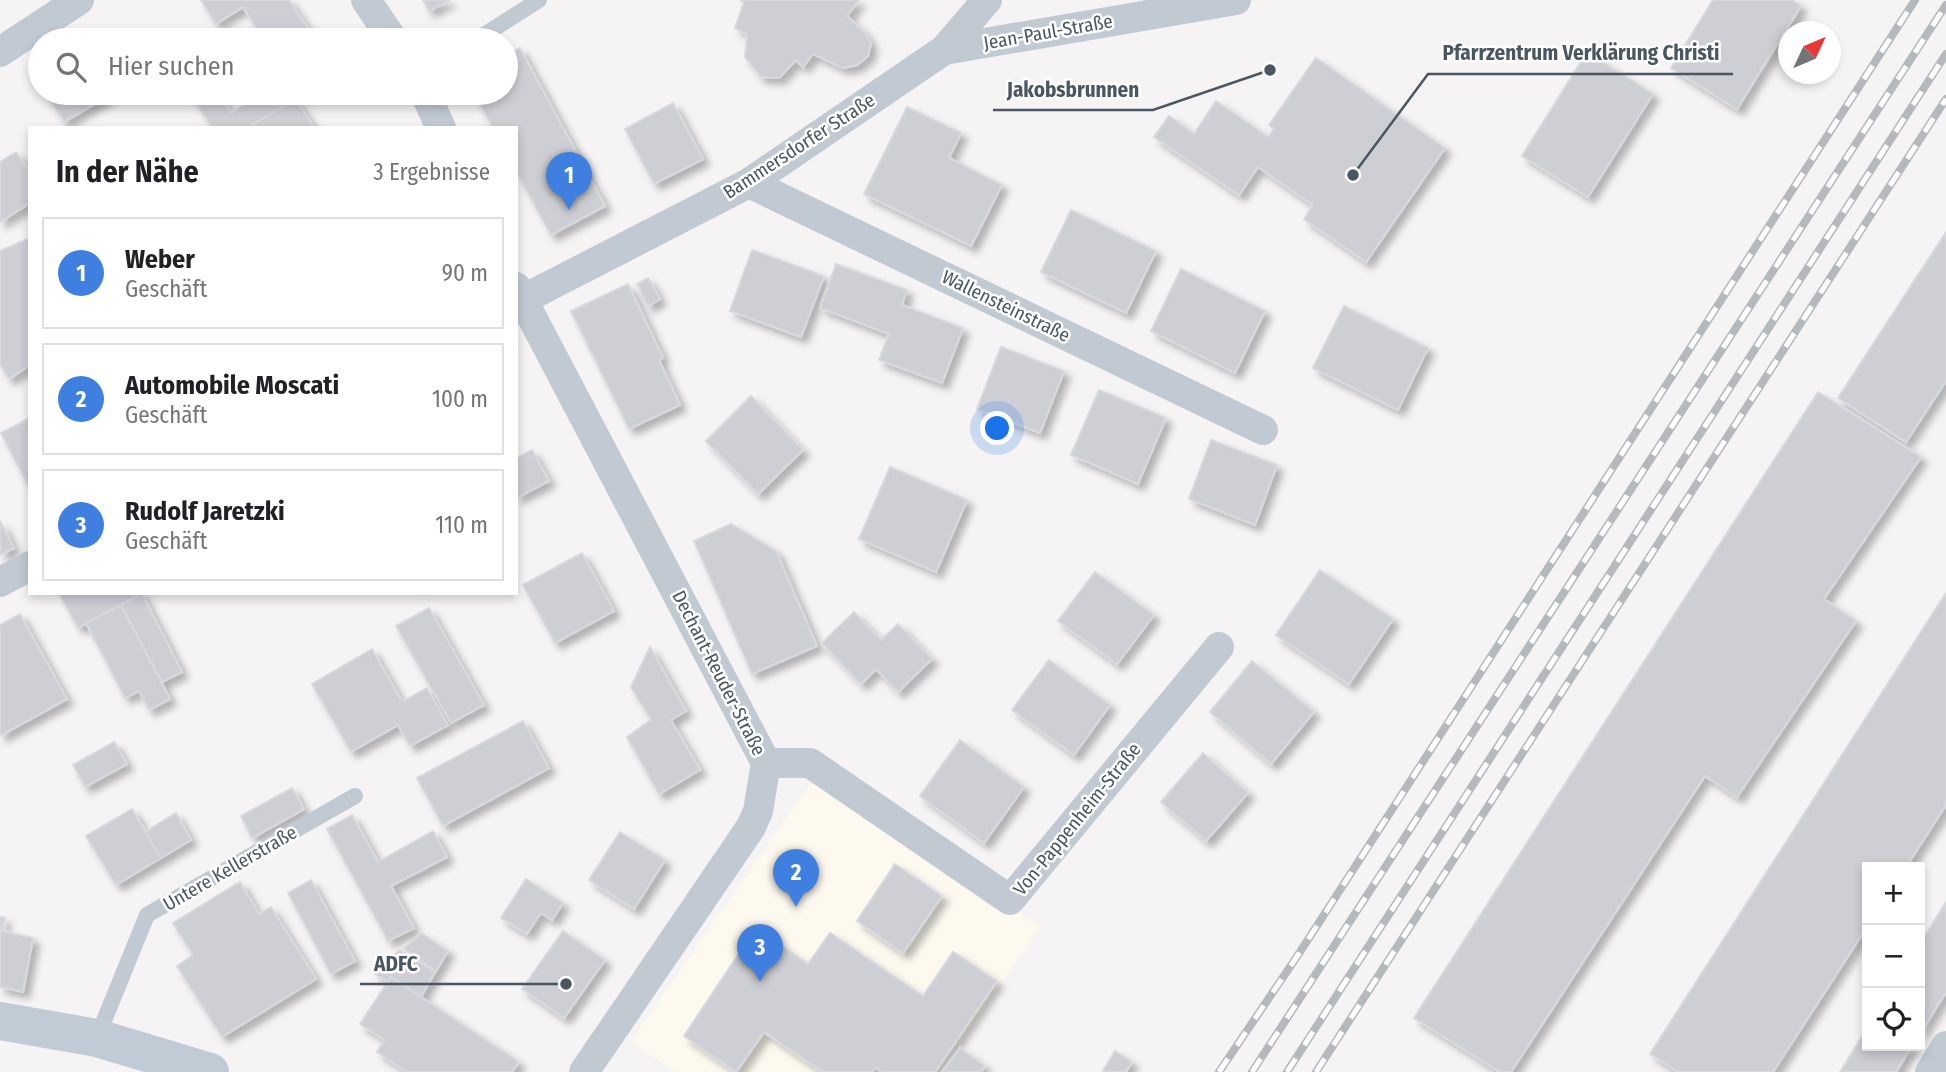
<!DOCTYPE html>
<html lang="de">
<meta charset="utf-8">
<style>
:root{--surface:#fff;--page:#f6f6f6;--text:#202124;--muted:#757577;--line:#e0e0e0;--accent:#ea580c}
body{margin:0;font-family:"Fira Sans Condensed",sans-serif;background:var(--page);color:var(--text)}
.controls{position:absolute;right:21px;bottom:21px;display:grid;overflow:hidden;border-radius:0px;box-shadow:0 4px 10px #0003}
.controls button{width:63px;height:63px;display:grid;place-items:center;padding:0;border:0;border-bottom:2px solid var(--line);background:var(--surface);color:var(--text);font:35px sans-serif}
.compass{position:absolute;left:1778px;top:21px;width:63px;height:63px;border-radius:50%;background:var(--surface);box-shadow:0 4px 10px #0003;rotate:46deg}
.you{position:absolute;left:998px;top:429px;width:24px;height:24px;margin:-18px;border:5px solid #fff;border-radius:50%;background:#1a73e8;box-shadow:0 0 0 10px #1a73e833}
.badge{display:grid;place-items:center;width:46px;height:46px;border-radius:50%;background:var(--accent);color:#fff;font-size:23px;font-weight:700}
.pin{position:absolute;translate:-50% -58px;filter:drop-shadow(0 2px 4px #0008)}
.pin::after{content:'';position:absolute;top:37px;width:24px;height:21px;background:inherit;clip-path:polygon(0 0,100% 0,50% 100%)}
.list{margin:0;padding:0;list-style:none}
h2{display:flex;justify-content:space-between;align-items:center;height:91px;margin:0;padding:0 28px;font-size:30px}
h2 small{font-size:23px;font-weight:400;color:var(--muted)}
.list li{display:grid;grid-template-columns:46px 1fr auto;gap:21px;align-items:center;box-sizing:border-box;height:112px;margin:0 14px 14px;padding:0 14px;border:2px solid var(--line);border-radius:0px}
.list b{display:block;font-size:26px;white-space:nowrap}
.list p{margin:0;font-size:23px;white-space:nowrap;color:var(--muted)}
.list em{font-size:23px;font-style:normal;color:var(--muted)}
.icon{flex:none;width:38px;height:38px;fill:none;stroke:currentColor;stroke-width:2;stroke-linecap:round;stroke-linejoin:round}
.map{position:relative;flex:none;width:1946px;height:1072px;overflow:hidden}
.search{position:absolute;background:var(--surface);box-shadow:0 4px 10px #0003;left:28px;top:28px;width:490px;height:77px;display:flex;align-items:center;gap:18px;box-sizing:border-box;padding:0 24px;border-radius:38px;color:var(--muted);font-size:26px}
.panel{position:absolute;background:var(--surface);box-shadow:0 4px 10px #0003;left:28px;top:126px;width:490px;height:469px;border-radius:0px}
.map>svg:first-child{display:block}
.commercial{fill:#fdf9ef}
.building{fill:#cdcfd5;stroke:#d7d9de;stroke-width:2;filter:url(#shadow)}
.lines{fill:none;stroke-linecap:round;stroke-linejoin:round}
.lane{stroke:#c1cad2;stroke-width:16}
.street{stroke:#c1cad2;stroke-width:30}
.secondary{stroke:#c1cbd6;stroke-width:38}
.rail-casing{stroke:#b5b8bd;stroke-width:8}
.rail{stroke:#fff;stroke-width:5;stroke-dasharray:16;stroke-linecap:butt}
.labels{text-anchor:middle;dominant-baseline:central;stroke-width:5;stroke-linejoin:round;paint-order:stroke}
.street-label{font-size:19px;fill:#4a5661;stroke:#fff}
.leader{fill:none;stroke:#4a5661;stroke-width:2.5}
.callout-dot{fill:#4a5661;stroke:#fff;stroke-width:2.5}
.callout-label{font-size:21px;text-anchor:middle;font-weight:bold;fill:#4a5661;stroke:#fff;stroke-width:5;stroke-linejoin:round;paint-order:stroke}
</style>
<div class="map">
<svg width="1946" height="1072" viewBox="0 0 1946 1072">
<defs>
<filter id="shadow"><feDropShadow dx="6" dy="6" stdDeviation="3.5" flood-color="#0004"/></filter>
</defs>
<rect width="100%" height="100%" fill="#f5f3f3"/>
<!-- commercial -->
<polygon class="commercial" points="815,777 1040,927 940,1072 675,1072 631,1041"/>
<!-- building -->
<g class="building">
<polygon points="201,0 289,0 313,36 306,40 264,40 243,7 216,24"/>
<polygon points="423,0 450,0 429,11"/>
<polygon points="740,0 859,0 847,16 866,34 871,44 868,56 857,65 843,68 813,54 803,67 796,60 779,78 761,77 745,57 747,34 735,28 744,2"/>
<polygon points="1713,0 1792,0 1801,6 1737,109 1671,68"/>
<polygon points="520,48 605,206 551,235 516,171 516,128 493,128 474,93 506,93 506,56"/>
<polygon points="1587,52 1653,94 1588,197 1522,156"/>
<polygon points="1316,58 1445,148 1366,262 1304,219 1313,205 1258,167 1239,195 1154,137 1169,116 1194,134 1216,101 1268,137 1274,129 1269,125"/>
<polygon points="46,93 114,93 64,122"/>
<polygon points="190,93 218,93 231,113 263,93 276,93 284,106 247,128 212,128"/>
<polygon points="295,98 314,128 247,128 284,106"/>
<polygon points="673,103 703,159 654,184 625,129"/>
<polygon points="907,107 961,133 949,158 1002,185 971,246 864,194"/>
<polygon points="16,152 30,173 30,203 0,222 0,162"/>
<polygon points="1071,210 1156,251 1126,313 1041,272"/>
<polygon points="1946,232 1946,381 1906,442 1838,398"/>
<polygon points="30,238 30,365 9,379 0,364 0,251"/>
<polygon points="752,250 824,276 801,337 730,311"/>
<polygon points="836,264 907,290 902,305 963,328 942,383 879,360 889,334 820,308"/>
<polygon points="1181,269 1265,311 1235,373 1151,331"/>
<polygon points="648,278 660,299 648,306 637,284"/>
<polygon points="628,284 663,358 659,360 680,405 629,429 571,311"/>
<polygon points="1344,306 1428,348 1398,410 1313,368"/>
<polygon points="1001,347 1064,371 1040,433 977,409"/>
<polygon points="1099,390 1166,418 1138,484 1071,455"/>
<polygon points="1818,392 1921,457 1824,599 1856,621 1737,797 1705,776 1511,1072 1500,1072 1414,1018"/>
<polygon points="751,396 803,450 758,494 706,441"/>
<polygon points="30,418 30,489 1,433"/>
<polygon points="1211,440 1277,465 1255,525 1189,499"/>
<polygon points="532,450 549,481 516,498 516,458"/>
<polygon points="890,467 967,500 936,572 859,539"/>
<polygon points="0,521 14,548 0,555"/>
<polygon points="731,524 776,551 817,646 752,674 694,541"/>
<polygon points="582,553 614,611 555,643 523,585"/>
<polygon points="1320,570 1393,619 1349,684 1276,635"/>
<polygon points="1095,572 1154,615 1117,664 1058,621"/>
<polygon points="59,593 143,593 78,628"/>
<polygon points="1946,593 1946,805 1906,867 1867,867 1867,927 1773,1072 1679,1072 1650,1054"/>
<polygon points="142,594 182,672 162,682 121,605"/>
<polygon points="121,605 170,699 149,710 139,691 125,698 86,623"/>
<polygon points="429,608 484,705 451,723 396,626"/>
<polygon points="854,612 881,640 898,624 932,659 898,692 876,669 861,684 822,643"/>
<polygon points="20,614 67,699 0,736 0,625"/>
<polygon points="650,647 686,711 671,720 700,770 659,794 627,737 651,720 631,687"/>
<polygon points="372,649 402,702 427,688 448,725 410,746 398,725 351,752 312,684"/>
<polygon points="1049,660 1110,705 1074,755 1012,710"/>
<polygon points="1252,661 1314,712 1271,764 1210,712"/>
<polygon points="523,721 549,768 443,826 417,778"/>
<polygon points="960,740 1024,787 984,843 920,796"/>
<polygon points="114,742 127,764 85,787 73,765"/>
<polygon points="1203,753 1248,793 1206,841 1161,802"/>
<polygon points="292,788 304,809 252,838 241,816"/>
<polygon points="132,809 161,858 116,885 86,836"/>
<polygon points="176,813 191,840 161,858 145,832"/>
<polygon points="352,815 378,862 433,831 447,857 391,886 414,928 388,941 327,829"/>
<polygon points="620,832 665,860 634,909 589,880"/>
<polygon points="895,864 942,896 903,953 857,921"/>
<polygon points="526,879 563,903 552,920 541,913 527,934 501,918"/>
<polygon points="311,880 355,961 331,974 288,893"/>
<polygon points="240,882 259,914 271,907 316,979 222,1037 177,966 193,955 173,923"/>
<polygon points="1946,902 1946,992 1920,1034 1920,944"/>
<polygon points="0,917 5,918 2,931 33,938 23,992 0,987"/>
<polygon points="756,928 808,964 830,933 923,996 953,952 997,981 935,1072 882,1072 875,1067 872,1072 823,1072 764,1032 736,1072 684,1036"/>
<polygon points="563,931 605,960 564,1018 522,989"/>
<polygon points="421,933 448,951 436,971 404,949"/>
<polygon points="400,950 435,972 421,997 391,977 388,982 374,973"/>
<polygon points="391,977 519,1062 512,1072 407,1072 377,1052 385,1040 360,1024"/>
<polygon points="1867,1028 1867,1046 1912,1046 1896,1072 1840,1072"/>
<polygon points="960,1048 985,1066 981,1072 942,1072"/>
<polygon points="1115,1051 1132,1062 1126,1072 1102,1072"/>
</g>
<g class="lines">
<!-- lane -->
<g class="lane">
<polyline points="476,40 539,0"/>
<polyline points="97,1038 147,915 355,796"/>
</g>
<!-- street -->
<g class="street">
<polyline points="366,0 393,40"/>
<polyline points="944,50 1236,0"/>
<polyline points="0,52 79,0"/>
<polyline points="425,93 441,128"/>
<polyline points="749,183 1263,430"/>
<polyline points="516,287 766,763 758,811 751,827 584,1072"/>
<polyline points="516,303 749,183 944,50 987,0"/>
<polyline points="0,582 30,566"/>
<polyline points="766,763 810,763 1010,900 1219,647"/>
<polyline points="1930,1072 1946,1046"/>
</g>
<!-- secondary -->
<polyline class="secondary" points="0,1021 97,1038 210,1072"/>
<defs>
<g id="rail">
<polyline points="1219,1072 1298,955 1915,0"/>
<polyline points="1252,1072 1946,5"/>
<polyline points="1287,1072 1946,54"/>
<polyline points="1316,1072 1946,99"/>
</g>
</defs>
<!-- rail casing -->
<use href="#rail" class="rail-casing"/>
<!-- rail -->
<use href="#rail" class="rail"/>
</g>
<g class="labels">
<!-- street labels -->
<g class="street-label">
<text transform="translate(1048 32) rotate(-10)">Jean-Paul-Straße</text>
<text transform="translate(799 146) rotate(-33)">Bammersdorfer Straße</text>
<text transform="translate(1006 306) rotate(26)">Wallensteinstraße</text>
<text transform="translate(719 673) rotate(63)">Dechant-Reuder-Straße</text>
<text transform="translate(1077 819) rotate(-51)">Von-Pappenheim-Straße</text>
<text transform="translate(230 868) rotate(-30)">Untere Kellerstraße</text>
</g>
</g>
<!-- callouts -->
<path class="leader" d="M1353 175L1428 74H1733M1270 70L1153 110H993M566 984L432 984H360"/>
<g class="callout-dot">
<circle cx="1353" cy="175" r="7"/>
<circle cx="1270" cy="70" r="7"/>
<circle cx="566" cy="984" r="7"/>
</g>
<g class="callout-label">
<text x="1581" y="60">Pfarrzentrum Verklärung Christi</text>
<text x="1073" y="97">Jakobsbrunnen</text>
<text x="396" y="971">ADFC</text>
</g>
</svg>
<div class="controls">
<button>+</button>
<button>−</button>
<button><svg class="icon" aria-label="locate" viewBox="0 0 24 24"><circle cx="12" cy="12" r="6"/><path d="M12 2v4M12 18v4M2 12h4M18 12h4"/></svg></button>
</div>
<svg class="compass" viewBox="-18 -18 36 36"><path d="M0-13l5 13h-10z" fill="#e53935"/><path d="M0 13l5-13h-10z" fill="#757577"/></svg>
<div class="you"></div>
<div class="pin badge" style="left:569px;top:210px;background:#3f7fe0">1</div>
<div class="pin badge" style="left:796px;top:907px;background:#3f7fe0">2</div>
<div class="pin badge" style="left:760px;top:982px;background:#3f7fe0">3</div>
<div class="search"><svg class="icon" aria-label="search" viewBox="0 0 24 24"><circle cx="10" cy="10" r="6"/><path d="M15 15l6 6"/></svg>Hier suchen</div>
<section class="panel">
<h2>In der Nähe<small>3 Ergebnisse</small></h2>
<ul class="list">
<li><span class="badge" style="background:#3f7fe0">1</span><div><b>Weber</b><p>Geschäft</p></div><em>90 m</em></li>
<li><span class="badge" style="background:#3f7fe0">2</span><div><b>Automobile Moscati</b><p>Geschäft</p></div><em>100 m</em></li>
<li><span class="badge" style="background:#3f7fe0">3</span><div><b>Rudolf Jaretzki</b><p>Geschäft</p></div><em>110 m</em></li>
</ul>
</section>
</div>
